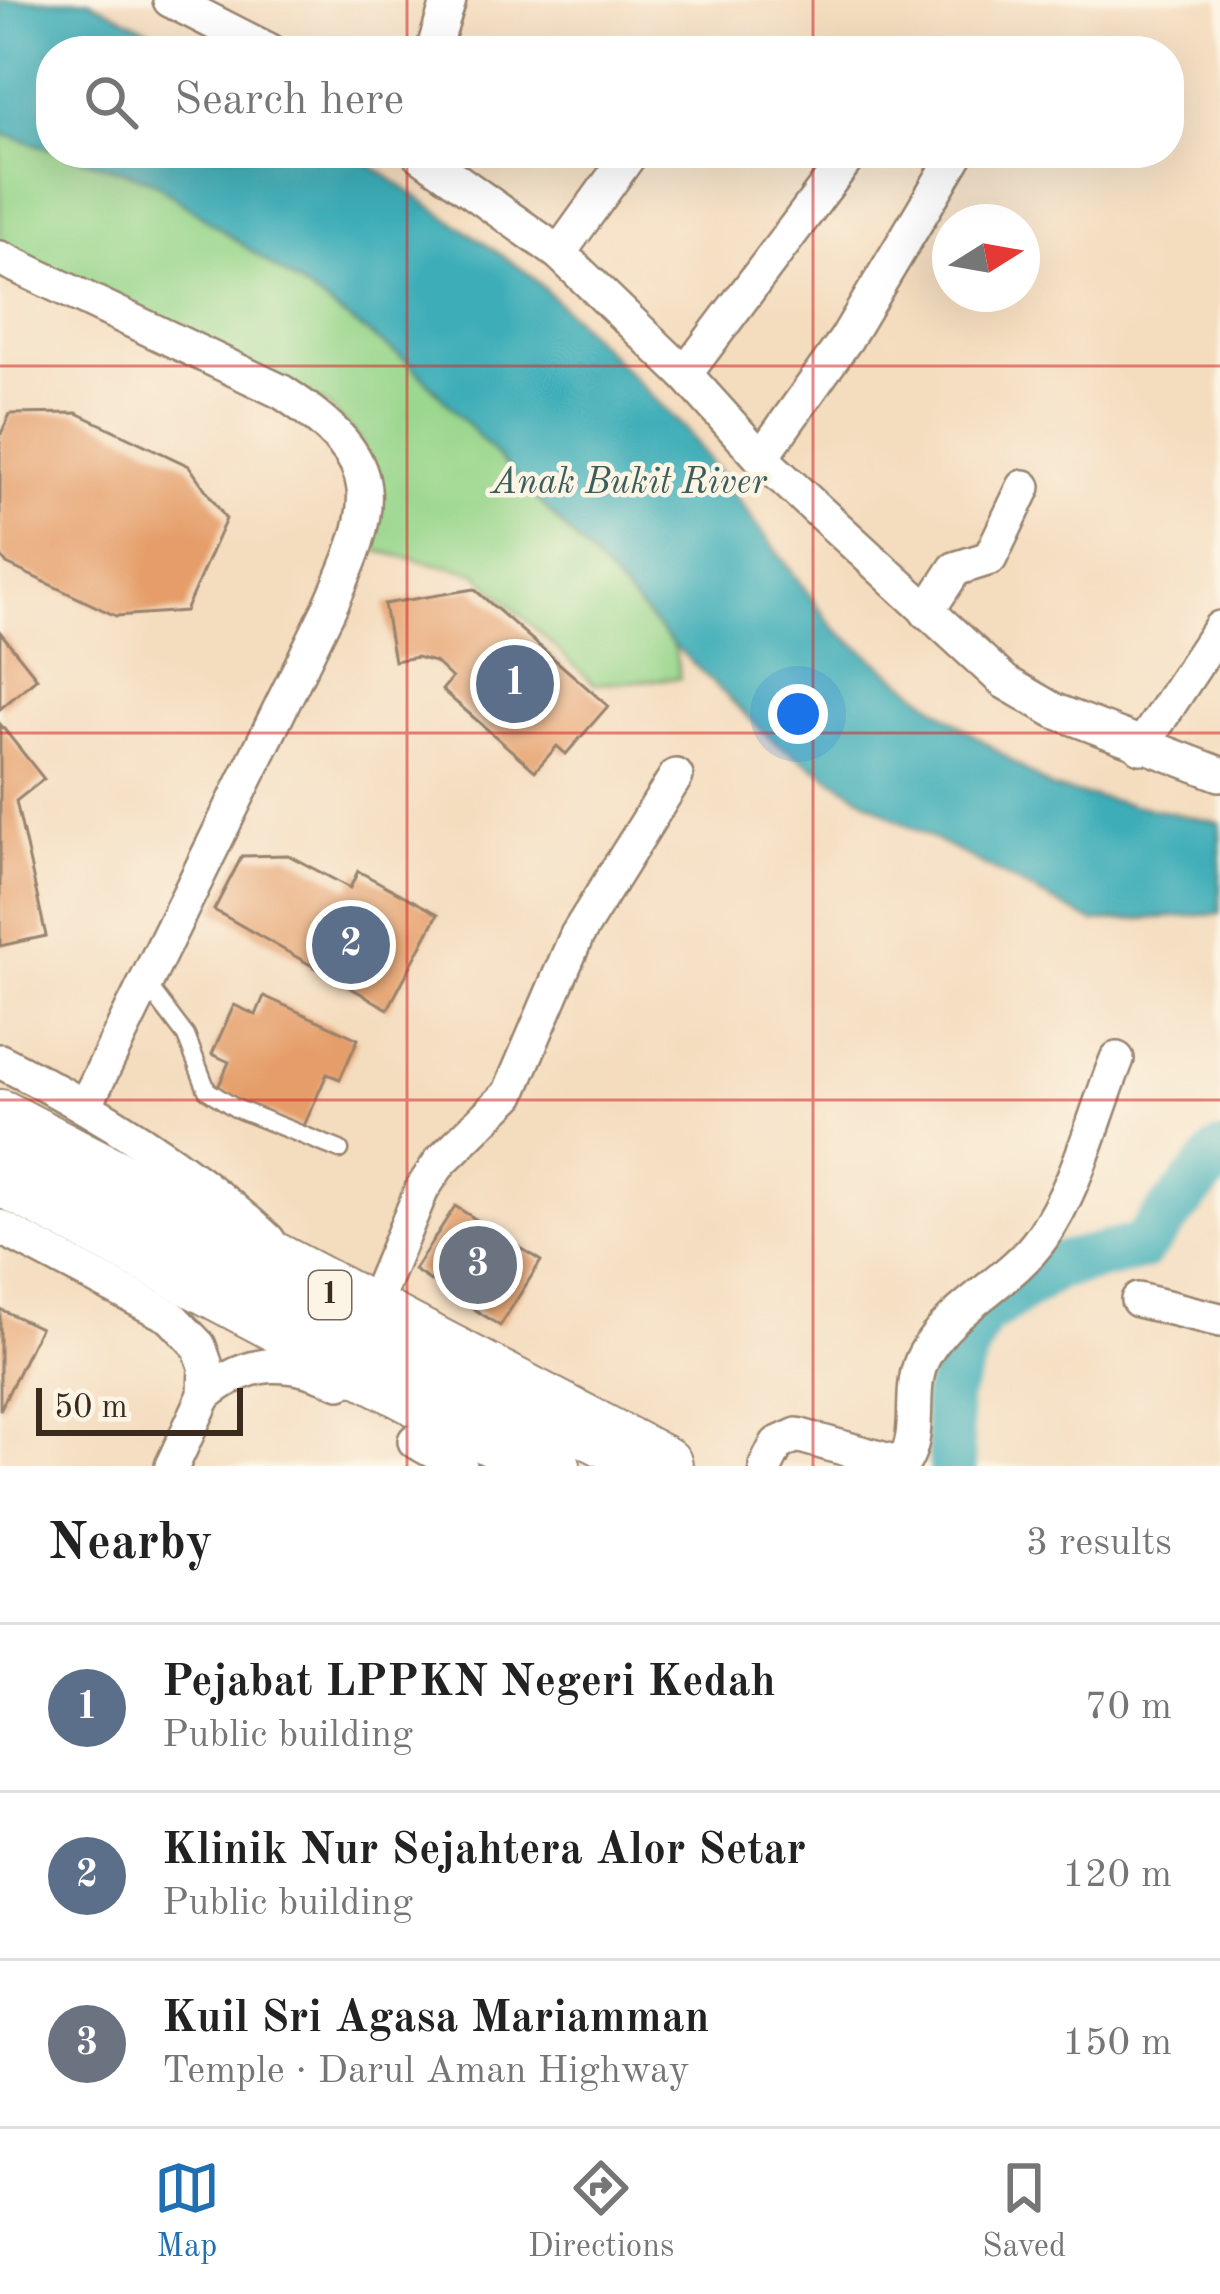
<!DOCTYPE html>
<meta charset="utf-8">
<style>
:root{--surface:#fff;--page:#f2f2f2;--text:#222;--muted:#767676;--line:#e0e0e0;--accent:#1f6fb2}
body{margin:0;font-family:"Old Standard TT",serif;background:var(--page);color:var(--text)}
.compass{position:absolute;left:932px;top:204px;width:108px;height:108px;border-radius:50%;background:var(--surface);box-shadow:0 12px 48px #0002;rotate:79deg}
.scale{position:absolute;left:36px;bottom:30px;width:207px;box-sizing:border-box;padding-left:12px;border:6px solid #3b2a1e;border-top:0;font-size:33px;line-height:42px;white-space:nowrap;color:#3b2a1e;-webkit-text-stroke:9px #fcf5e5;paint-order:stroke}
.you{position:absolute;left:798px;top:714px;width:42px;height:42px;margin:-30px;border:9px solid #fff;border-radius:50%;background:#1a73e8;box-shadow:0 0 0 18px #1a73e833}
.badge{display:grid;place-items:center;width:78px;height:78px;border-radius:50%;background:var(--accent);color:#fff;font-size:39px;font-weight:700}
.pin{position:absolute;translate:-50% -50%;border:6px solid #fff;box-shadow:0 3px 12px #0006}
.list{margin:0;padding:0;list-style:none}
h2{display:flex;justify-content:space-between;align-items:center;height:156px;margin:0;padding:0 48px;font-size:51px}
h2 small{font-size:39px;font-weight:400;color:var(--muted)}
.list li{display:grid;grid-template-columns:78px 1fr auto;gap:36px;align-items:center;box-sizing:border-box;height:168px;padding:0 48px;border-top:3px solid var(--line)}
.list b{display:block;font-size:45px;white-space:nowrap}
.list p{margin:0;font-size:39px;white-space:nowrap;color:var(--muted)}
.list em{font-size:39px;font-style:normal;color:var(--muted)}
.icon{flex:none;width:66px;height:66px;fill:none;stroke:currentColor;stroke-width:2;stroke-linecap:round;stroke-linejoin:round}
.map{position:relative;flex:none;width:1220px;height:1466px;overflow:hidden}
.search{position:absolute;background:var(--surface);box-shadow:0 12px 48px #0002;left:36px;right:36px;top:36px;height:132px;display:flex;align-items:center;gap:30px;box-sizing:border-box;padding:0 42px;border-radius:48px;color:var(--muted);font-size:45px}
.sheet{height:660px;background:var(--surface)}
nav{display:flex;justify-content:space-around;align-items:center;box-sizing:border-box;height:168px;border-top:3px solid var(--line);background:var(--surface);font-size:33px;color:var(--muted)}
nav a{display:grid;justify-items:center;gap:6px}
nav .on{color:var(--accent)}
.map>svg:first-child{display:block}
.green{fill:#96d58a;stroke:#688054;stroke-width:3}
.water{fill:#3cadb8;stroke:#3c6c6b;stroke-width:3}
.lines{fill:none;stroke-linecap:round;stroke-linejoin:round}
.river{stroke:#3cadb8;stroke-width:48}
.building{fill:#e59e69}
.lane-casing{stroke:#98836e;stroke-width:21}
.street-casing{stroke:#98836e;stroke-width:38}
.highway-casing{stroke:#98836e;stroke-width:64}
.lane{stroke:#fff;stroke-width:16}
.street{stroke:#fff;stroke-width:33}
.highway{stroke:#fff;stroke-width:60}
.grid{fill:none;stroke:#d62828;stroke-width:3;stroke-opacity:0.55}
.labels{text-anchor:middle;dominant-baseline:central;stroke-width:9;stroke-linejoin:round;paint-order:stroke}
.shield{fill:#fcf5e5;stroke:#75675a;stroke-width:3}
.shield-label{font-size:30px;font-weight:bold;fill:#3b2a1e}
.water-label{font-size:36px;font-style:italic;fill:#3b5e5c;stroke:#fcf5e5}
</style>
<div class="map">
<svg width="1220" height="1466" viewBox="0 0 1220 1466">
<rect width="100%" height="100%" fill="#fcf5e5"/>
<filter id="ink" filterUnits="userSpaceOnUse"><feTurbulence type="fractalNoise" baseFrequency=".00833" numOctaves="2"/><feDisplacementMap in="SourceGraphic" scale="24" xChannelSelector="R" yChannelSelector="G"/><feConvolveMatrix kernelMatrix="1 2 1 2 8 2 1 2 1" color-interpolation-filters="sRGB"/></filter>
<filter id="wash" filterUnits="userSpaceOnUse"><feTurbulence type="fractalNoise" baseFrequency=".004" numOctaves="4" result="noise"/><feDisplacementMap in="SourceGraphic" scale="48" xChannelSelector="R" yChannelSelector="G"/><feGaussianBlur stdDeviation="2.7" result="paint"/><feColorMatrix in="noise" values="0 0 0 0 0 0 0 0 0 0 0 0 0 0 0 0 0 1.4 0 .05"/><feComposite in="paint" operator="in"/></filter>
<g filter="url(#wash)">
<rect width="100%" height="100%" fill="#f4dcbe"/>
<!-- green -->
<polygon class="green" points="0,133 151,180 409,362 674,645 680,678 594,684 476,573 369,549 359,439 325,403 0,247"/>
<!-- water -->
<g class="water">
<polygon points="0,0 89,0 190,51 51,51 51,149 0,133"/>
<polygon points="64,153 353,153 529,274 686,430 834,628 948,717 1051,788 1220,823 1220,914 1093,922 899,821 773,741 674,645 409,362 151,180"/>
</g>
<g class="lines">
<!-- river -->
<polyline class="river" points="953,1466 946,1398 979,1317 1057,1266 1141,1247 1220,1154"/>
</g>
<g id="blocks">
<!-- building -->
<g class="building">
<polygon points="77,413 189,466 226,519 185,611 116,616 7,564 0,555 0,436 10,414"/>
<polygon points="474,589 608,706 566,754 557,746 535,771 442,690 452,678 435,662 417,657 394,661 384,604"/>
<polygon points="0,632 37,678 0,709"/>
<polygon points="0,724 44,779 16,801 46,936 0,946"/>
<polygon points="288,855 350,888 358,871 438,914 388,1009 214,910 242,856"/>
<polygon points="264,996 358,1039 340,1079 327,1074 303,1128 217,1090 229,1062 212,1054 234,1005 256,1015"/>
<polygon points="455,1206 541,1261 500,1326 414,1270"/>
<polygon points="0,1309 40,1328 0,1410"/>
</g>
</g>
</g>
<g filter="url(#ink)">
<use href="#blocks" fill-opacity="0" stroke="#98836e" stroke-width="3"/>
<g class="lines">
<defs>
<polyline id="lane" points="148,986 186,1036 207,1090 235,1108 340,1150"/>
<g id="street">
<polyline points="170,0 270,51"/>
<polyline points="433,51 449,0"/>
<polyline points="418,153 559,253 685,374 761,458 1005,682 1055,711 1220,774"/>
<polyline points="559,253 631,153"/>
<path d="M0,258l282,134c109,71 94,112 46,219l-242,493"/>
<polyline points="685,374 851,153"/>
<polyline points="761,458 846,339 957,153"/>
<polyline points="927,612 955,569 990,558 1024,487"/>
<polyline points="1141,747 1220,628"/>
<path d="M0,1061c96,48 189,106 268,179"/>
<polyline points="0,1227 171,1317 199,1346 206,1366 205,1395 172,1466"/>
<polyline points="1138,1300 1220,1320"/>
<polyline points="370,1314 422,1189 440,1162 509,1094 577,935 676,776"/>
<path d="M205,1395c44,-37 84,-37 135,-13"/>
<polyline points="415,1441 460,1466"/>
<path d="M766,1466l11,-22 20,-9 100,28 8,-3c18,-31 1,-73 20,-106 28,-49 86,-72 117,-117 35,-50 52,-121 75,-178"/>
</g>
<g id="highway">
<polyline points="0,1120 662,1466"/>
<polyline points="0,1174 550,1466"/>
</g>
</defs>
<!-- lane casing -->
<use href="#lane" class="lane-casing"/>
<!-- street casing -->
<use href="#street" class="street-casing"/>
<!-- highway casing -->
<use href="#highway" class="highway-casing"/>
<!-- lane -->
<use href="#lane" class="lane"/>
<!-- street -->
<use href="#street" class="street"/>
<!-- highway -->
<use href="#highway" class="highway"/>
</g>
</g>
<!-- grid -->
<path class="grid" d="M407,0v51M813,0v51M407,153v1313M813,153v1313M0,366h1220M0,733h1220M0,1100h1220"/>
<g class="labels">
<!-- shield labels -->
<rect class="shield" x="309" y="1271" width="42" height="48" rx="9"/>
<g class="shield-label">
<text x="330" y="1295">1</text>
</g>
<!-- water labels -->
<g class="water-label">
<text x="629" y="484">Anak Bukit River</text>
</g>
</g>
</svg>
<svg class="compass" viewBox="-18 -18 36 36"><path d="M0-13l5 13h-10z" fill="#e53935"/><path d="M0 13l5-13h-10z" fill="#767676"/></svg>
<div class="scale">50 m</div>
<div class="you"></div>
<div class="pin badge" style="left:515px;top:684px;background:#5c6f8a">1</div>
<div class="pin badge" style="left:351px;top:945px;background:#5c6f8a">2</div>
<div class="pin badge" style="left:478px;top:1265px;background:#6b7280">3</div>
<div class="search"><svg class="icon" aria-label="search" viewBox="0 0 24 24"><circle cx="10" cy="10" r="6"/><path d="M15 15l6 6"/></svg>Search here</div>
</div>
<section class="sheet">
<h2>Nearby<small>3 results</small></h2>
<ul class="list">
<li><span class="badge" style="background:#5c6f8a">1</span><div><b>Pejabat LPPKN Negeri Kedah</b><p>Public building</p></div><em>70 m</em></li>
<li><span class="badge" style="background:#5c6f8a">2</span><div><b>Klinik Nur Sejahtera Alor Setar</b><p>Public building</p></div><em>120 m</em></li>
<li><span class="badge" style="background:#6b7280">3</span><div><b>Kuil Sri Agasa Mariamman</b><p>Temple · Darul Aman Highway</p></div><em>150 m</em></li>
</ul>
</section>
<nav>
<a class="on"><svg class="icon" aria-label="map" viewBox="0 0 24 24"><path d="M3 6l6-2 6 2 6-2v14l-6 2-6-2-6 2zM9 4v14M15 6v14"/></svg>Map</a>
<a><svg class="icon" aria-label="directions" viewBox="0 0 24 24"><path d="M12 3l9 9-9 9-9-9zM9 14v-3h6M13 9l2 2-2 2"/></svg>Directions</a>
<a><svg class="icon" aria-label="saved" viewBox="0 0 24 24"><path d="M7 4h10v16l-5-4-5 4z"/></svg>Saved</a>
</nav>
